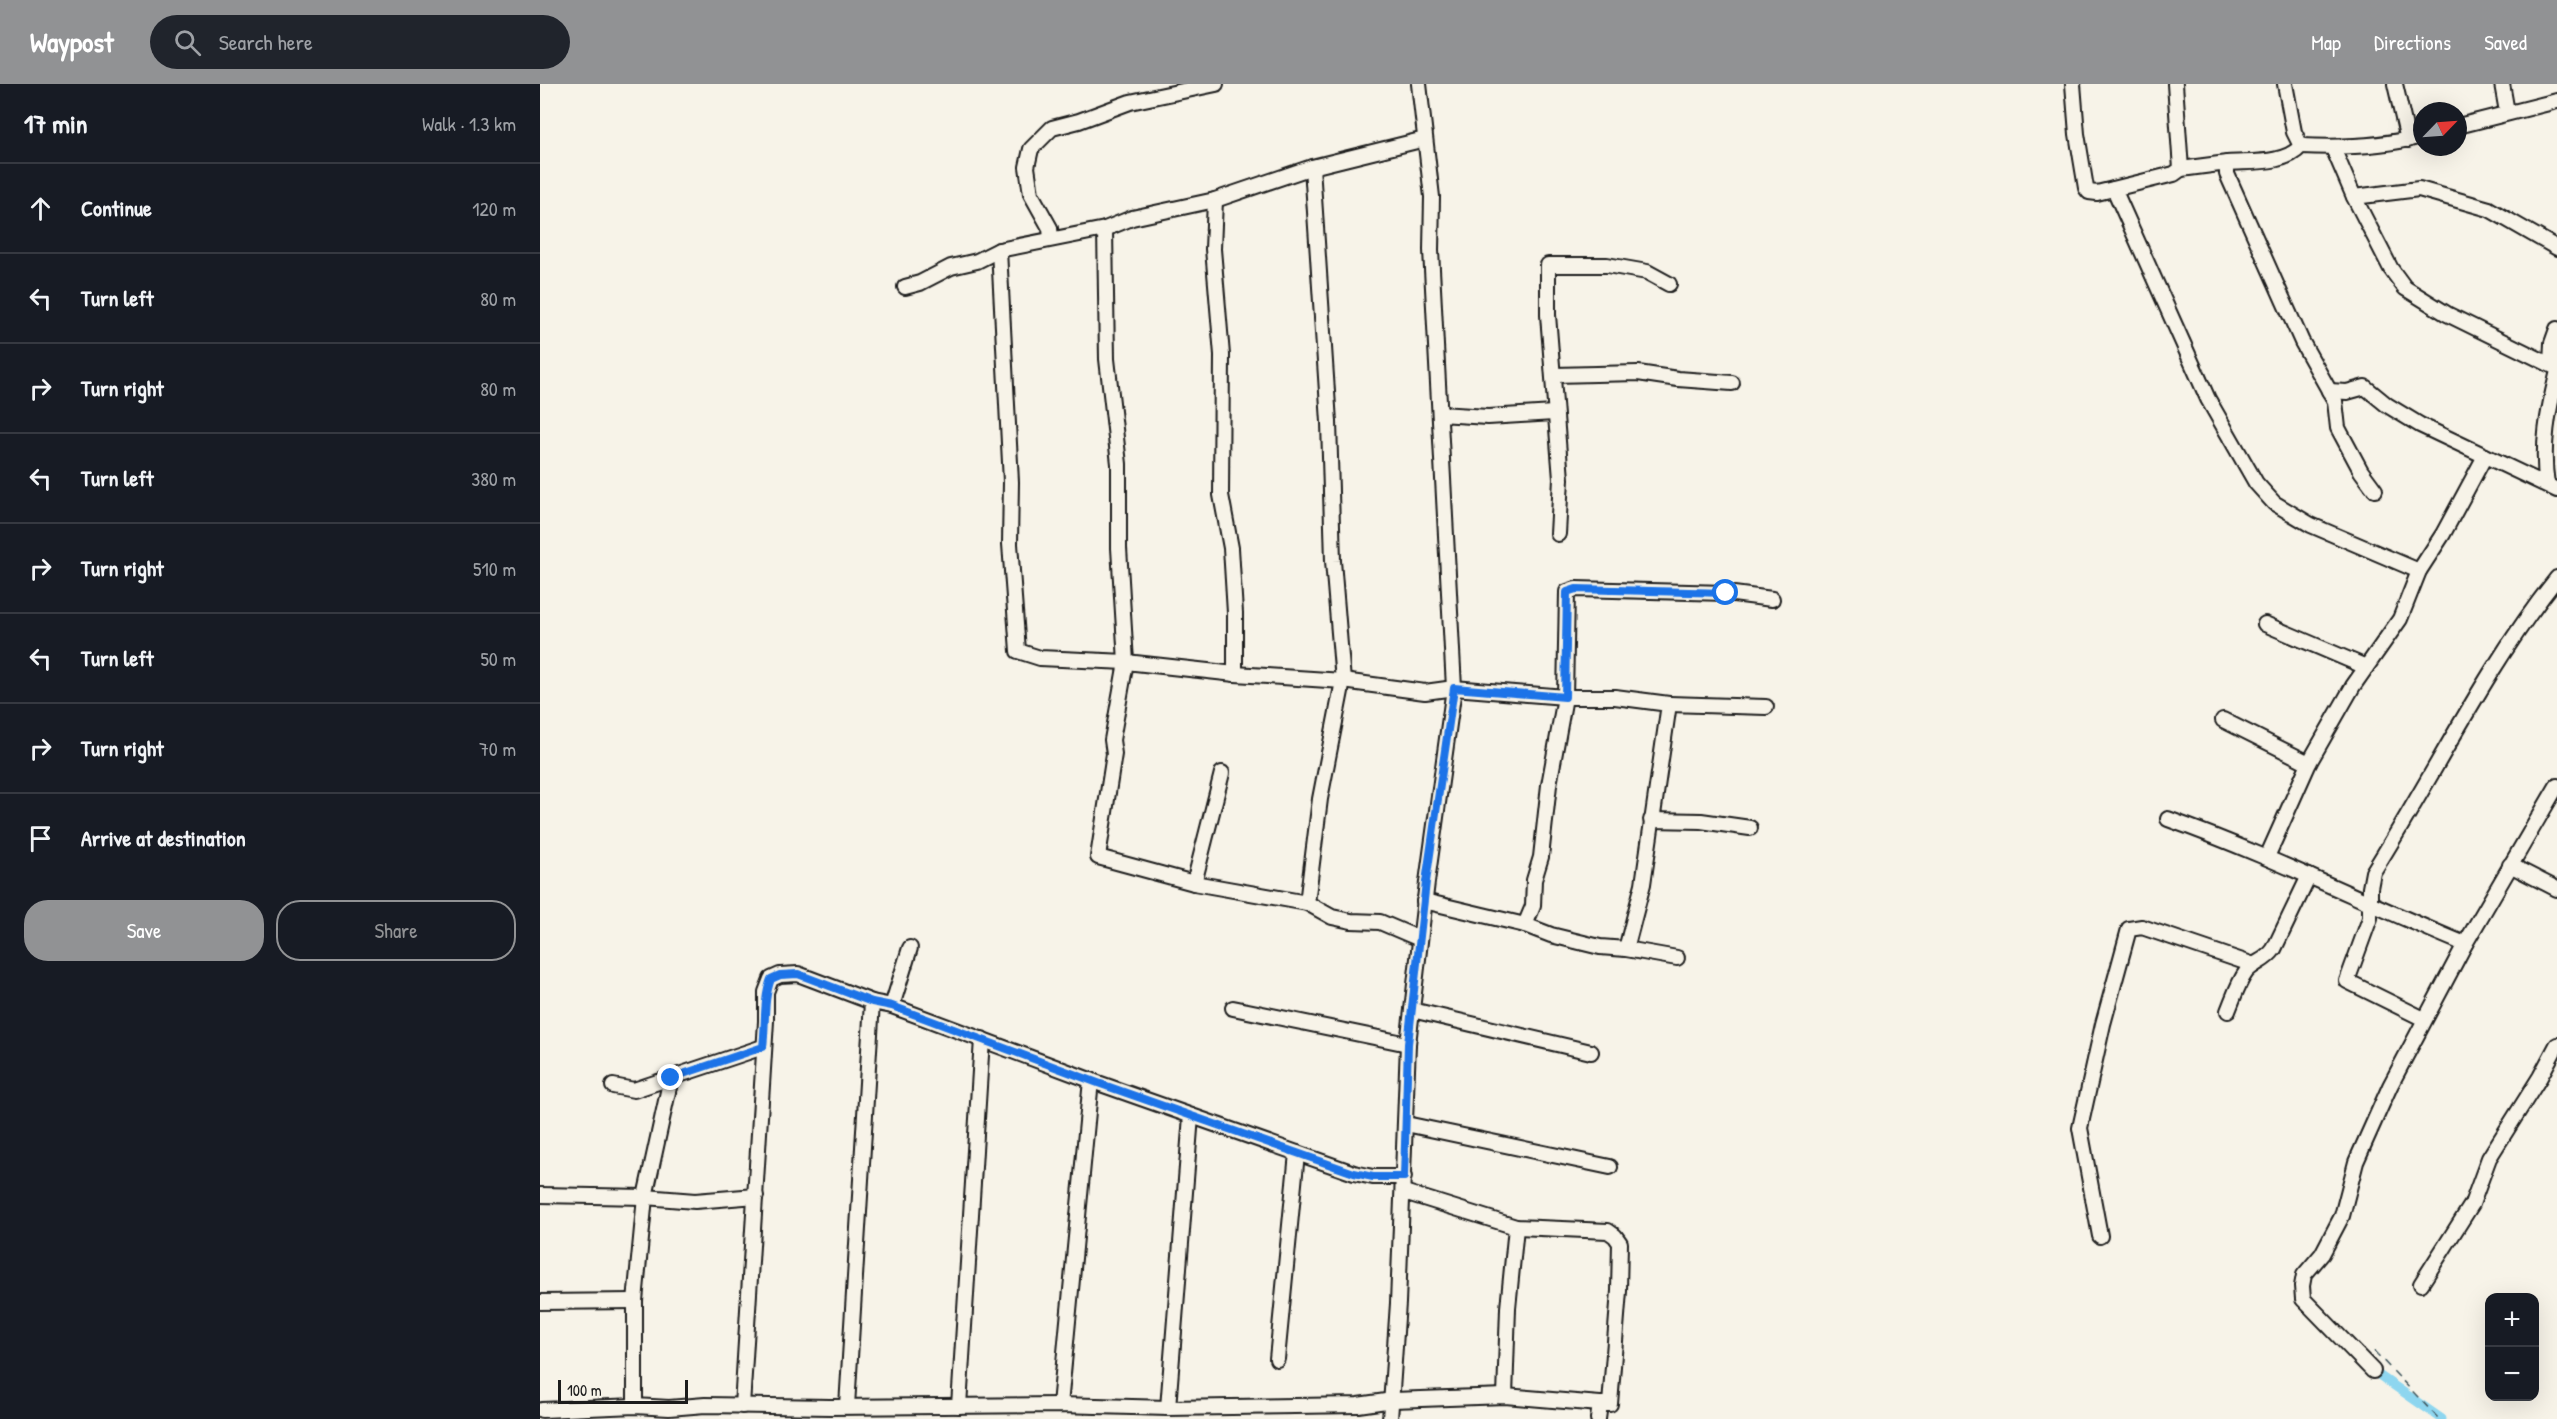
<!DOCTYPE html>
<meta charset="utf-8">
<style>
:root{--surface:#171b24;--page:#20242c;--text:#f1f3f6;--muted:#9ea1a6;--line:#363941;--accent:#919294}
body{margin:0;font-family:"Patrick Hand",sans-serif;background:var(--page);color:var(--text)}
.controls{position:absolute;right:18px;bottom:18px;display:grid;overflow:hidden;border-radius:12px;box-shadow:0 6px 24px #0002}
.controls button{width:54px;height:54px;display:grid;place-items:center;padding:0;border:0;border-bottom:2px solid var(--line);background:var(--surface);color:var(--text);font:30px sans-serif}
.compass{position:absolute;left:1873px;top:18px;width:54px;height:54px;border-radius:50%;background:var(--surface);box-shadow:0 6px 24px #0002;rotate:65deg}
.scale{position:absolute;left:18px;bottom:15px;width:130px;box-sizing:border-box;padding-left:6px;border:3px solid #1c1c1c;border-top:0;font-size:16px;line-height:21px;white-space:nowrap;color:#1c1c1c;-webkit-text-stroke:4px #f7f3e8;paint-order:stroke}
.stop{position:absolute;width:18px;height:18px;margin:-14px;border:4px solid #1a73e8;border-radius:50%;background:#fff}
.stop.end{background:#1a73e8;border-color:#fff;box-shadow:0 2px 6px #0008}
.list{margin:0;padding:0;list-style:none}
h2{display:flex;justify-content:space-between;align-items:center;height:78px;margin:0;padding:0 24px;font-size:26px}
h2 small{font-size:20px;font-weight:400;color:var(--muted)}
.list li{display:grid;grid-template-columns:39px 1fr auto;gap:18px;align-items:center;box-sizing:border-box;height:90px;padding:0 24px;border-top:2px solid var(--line)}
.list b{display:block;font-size:22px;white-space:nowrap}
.list em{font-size:20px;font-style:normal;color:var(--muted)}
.actions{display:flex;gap:12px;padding:18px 24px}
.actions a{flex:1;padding:14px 0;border:2px solid var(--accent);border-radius:24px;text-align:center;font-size:21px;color:var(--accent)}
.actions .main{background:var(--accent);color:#fff}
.icon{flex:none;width:33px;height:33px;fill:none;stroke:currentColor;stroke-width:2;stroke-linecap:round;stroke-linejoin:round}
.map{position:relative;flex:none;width:2017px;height:1335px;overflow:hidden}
header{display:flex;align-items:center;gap:36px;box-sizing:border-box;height:84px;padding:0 30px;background:var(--accent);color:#fff}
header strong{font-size:28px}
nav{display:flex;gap:33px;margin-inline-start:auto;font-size:21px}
.search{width:420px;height:54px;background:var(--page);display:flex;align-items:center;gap:15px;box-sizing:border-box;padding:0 21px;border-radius:33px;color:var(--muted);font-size:22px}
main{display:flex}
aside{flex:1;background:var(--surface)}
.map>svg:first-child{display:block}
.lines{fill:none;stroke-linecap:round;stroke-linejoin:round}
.canal{stroke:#8ed6ef;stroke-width:9}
.ferry{stroke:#3e545b;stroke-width:1.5;stroke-dasharray:8 6;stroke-linecap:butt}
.minor-casing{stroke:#1c1c1c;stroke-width:18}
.minor{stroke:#f7f3e8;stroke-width:14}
.route{stroke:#1a73e8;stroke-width:8}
</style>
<header>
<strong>Waypost</strong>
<div class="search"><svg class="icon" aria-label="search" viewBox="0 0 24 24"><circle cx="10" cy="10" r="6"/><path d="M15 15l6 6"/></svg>Search here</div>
<nav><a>Map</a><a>Directions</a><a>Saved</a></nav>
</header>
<main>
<aside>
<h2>17 min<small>Walk · 1.3 km</small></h2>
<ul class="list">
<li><svg class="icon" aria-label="ahead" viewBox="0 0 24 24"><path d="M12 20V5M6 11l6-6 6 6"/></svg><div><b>Continue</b></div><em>120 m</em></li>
<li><svg class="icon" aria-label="left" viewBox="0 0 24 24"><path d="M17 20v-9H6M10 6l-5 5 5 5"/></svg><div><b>Turn left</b></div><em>80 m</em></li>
<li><svg class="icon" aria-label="right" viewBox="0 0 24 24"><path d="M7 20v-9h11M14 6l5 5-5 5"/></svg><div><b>Turn right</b></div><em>80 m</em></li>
<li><svg class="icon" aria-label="left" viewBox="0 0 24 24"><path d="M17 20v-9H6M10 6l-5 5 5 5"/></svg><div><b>Turn left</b></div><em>380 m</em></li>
<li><svg class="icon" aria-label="right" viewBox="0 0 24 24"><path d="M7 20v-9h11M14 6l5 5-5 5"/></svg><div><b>Turn right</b></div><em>510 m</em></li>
<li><svg class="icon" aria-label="left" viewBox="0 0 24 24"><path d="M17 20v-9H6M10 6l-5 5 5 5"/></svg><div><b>Turn left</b></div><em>50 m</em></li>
<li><svg class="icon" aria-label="right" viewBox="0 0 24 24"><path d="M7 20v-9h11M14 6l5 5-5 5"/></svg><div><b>Turn right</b></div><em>70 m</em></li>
<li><svg class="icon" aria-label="arrive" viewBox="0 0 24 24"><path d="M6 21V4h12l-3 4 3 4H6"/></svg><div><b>Arrive at destination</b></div></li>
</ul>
<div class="actions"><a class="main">Save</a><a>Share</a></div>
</aside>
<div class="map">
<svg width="2017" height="1335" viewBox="0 0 2017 1335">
<rect width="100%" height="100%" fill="#f7f3e8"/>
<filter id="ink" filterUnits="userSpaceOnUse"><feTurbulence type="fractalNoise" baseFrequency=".0167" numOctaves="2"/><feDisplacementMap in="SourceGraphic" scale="12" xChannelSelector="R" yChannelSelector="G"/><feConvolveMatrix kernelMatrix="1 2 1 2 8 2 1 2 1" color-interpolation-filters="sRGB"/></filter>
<g filter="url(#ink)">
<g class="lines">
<!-- canal -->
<polyline class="canal" points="1833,1287 1902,1335"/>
<!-- ferry -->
<polyline class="ferry" points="1834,1267 1899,1335"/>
<defs>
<g id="minor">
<polyline points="1533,0 1537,50 1546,104 1549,108 1557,109 1634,90 1641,85 1635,0"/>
<polyline points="1745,0 1754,48 1761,62"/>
<polyline points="1855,0 1868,56"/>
<polyline points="1962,0 1967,28"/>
<polyline points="1918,42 2017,17"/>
<path d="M1761,62c39,2 83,0 121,-10"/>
<polyline points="1793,64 1814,113 1851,185 1865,204 1907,230 2017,284"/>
<path d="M1687,79c23,-2 58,2 74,-17"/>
<polyline points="1641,85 1687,79 1687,90 1762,258 1795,317 1798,344 1821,387 1835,406"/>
<polyline points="1574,105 1668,315 1716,399 1734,419 1771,441 1879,487"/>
<polyline points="1814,113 1879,105 1949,125 2017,164"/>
<polyline points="675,116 673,165 682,271 681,411 691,464 695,529 695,590"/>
<polyline points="565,145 567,275 579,380 579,464 586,578 572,656 574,670 558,773 654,799 767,819 792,833 811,837 840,838 880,855"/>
<polyline points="511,155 510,144 491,110 487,83 491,65 512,44 539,37 590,18 676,0"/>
<polyline points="459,166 471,398 470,460 478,567 500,574 586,578 695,590 803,597 885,608 914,604 1025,613 1075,613 1129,620 1103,800 1086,865 1060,863 1011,851 985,841 884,817"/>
<polyline points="365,203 380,199 411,183 437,177 459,166 565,145 592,134 675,116 772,83 885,55"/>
<polyline points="2011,280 2012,259 2017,245"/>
<polyline points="1014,291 1098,289 1138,295 1192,299"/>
<polyline points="1789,307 1807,308 1825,303 1847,321 1880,341 2017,406"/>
<polyline points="900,330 948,333 1014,329"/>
<path d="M2007,400c-6,-37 1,-73 10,-109"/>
<polyline points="1018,450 1021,395 1008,231 1008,181 1067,181 1107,188 1129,200"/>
<polyline points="1725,540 1826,583"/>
<polyline points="1129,620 1226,623"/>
<polyline points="1683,636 1769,679 1727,773"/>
<polyline points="1769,679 1813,602 1860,535 1879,487 1903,450 1945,372"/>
<path d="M1628,735c101,36 197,84 297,125"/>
<polyline points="1111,736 1161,737 1210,744"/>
<polyline points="1970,781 2017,805"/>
<polyline points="654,799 682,689"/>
<polyline points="767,819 780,715 803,597 793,477 789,338 772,83"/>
<polyline points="985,841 993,822 994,796 1001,773 1009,701 1025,613 1027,508 1036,505 1186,509 1232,515"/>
<polyline points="1086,865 1137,874"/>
<polyline points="352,922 370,864"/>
<polyline points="693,924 868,960"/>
<polyline points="872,926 1051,968"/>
<path d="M1688,927c5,-12 10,-28 18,-39 9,-11 19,-10 28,-23l35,-73"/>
<path d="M1884,935l-77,-38 23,-63v-30l3,-16c62,-98 112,-204 184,-294"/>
<polyline points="73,1002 94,1006 223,963"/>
<polyline points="866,1040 1070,1083"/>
<polyline points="864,1108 976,1143 1068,1147 1075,1152 1080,1159 1079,1207 1070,1320 1060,1320 1058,1335"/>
<polyline points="0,1111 105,1113 155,1117 216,1112"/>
<polyline points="1560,1152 1540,1044 1563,940 1589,845 1602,843 1714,881"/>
<polyline points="1881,1200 1932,1120 1949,1074 2000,993 2017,961"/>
<polyline points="0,1218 95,1217"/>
<polyline points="737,1275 757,1069"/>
<polyline points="1833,1287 1763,1215 1762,1202 1764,1191 1782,1170 1802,1132 1816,1078 1850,1002 1925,860 2017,702"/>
<polyline points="965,1312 968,1224 976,1143"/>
<polyline points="520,1321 551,996"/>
<polyline points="95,1322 95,1217 105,1113 131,994"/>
<polyline points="202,1322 226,937 226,908 231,895 240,891 258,890 332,918 352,922 558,999 814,1089 833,1093 864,1093"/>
<polyline points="307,1322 332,918"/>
<polyline points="419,1322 442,955"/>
<polyline points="628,1324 651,1032"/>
<polyline points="2,1326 95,1322 129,1324 165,1321 290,1323 520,1321 628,1324 818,1321 853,1316 965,1312 1060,1320"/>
<polyline points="850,1335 858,1219 868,960 887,798 914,604 891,166 892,113 879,0"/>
</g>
</defs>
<!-- minor casing -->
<use href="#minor" class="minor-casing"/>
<!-- minor -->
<use href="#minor" class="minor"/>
</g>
</g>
<g class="lines" filter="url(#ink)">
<!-- route -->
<path class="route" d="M131,994l92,-31c3,-23 0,-47 8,-68l9,-4 18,-1 74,28 20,4 206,77 256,90 19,4h31l4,-133 18,-162 28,-194 111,9 2,-105 9,-3 150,4"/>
</g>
</svg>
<div class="controls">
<button>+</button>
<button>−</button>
</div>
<svg class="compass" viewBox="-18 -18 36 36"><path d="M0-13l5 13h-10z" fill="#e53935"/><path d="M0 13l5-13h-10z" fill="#9ea1a6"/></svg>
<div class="scale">100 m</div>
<div class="stop" style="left:1186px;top:509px"></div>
<div class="stop end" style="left:131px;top:994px"></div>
</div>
</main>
